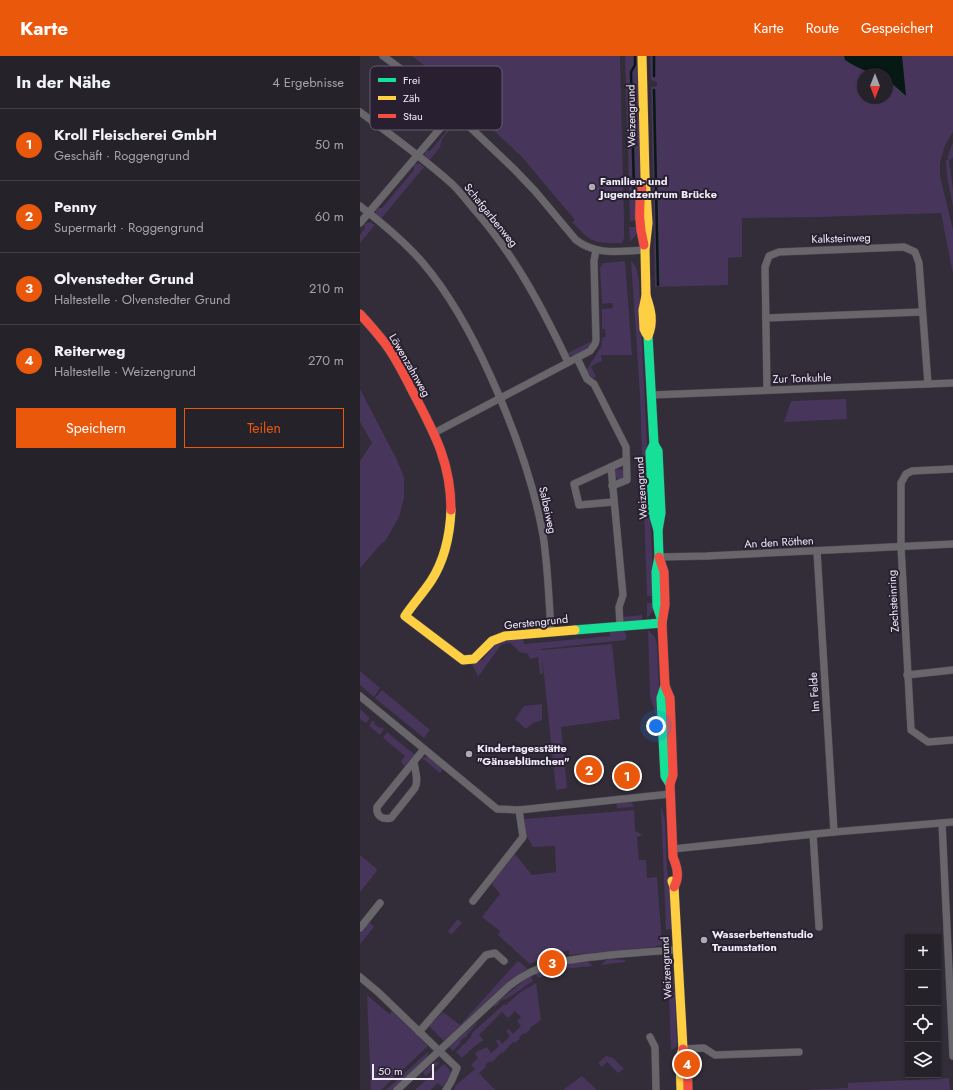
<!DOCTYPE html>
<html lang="de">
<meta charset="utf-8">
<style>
:root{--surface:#26222a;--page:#322f36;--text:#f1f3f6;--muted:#a4a4a8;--line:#423f47;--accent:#ea580c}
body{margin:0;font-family:Jost,sans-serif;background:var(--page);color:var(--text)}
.controls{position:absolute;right:12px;bottom:12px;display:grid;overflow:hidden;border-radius:0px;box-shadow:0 1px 3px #0004}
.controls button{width:36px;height:36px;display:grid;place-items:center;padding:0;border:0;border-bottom:1px solid var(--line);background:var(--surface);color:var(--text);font:20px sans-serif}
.compass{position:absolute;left:497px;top:12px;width:36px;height:36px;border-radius:50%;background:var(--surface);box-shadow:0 1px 3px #0004;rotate:180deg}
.scale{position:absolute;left:12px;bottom:10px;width:62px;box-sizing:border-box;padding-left:4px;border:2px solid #f1ecf9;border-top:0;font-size:11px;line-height:14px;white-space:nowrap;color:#f1ecf9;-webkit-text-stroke:3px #282031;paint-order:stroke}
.you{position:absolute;left:296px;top:670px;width:14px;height:14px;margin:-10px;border:3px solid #fff;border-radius:50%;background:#1a73e8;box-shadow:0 0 0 6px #1a73e833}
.badge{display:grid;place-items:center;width:26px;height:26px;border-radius:50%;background:var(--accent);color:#fff;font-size:13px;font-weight:700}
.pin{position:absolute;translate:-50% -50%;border:2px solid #fff;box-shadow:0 1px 4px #0006}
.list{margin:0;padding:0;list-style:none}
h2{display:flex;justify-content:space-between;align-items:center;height:52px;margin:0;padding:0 16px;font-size:17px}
h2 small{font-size:13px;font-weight:400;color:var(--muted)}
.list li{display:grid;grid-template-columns:26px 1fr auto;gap:12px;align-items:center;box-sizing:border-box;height:72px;padding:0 16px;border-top:1px solid var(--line)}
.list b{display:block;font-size:15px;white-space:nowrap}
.list p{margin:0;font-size:13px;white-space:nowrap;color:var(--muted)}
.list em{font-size:13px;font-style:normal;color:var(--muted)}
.actions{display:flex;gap:8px;padding:12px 16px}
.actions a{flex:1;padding:9px 0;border:1px solid var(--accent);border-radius:0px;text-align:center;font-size:14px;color:var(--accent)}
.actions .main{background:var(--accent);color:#fff}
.icon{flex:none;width:22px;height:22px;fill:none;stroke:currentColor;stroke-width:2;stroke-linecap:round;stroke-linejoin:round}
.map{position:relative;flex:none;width:593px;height:1034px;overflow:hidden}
header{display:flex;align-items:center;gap:24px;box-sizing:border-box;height:56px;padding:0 20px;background:var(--accent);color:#fff}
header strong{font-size:19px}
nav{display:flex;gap:22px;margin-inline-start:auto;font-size:14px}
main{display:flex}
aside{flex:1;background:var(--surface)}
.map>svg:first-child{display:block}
.green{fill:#47355b;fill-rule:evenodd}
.water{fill:#061914}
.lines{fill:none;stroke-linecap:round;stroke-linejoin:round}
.stream{stroke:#061914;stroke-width:2.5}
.street-casing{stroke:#4d4952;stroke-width:8}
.fast-casing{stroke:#4d4952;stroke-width:10}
.slow-casing{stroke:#4d4952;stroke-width:10}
.jam-casing{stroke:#4d4952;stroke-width:10}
.street{stroke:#68666a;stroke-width:7}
.fast{stroke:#16e098;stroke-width:9}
.slow{stroke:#ffcf43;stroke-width:9}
.jam{stroke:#f24e42;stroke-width:9}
.poi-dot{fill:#aea9b5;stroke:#282031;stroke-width:1.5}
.labels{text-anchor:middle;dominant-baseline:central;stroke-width:4;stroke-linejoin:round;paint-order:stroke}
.street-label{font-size:11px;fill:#f1ecf9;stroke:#282031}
.poi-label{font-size:11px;font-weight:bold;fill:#f1ecf9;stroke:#282031;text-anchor:start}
.key{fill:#282031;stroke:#645d6d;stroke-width:1}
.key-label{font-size:11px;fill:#f1ecf9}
</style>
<header>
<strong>Karte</strong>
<nav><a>Karte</a><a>Route</a><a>Gespeichert</a></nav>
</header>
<main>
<aside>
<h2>In der Nähe<small>4 Ergebnisse</small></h2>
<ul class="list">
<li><span class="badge">1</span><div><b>Kroll Fleischerei GmbH</b><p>Geschäft · Roggengrund</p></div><em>50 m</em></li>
<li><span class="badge">2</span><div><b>Penny</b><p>Supermarkt · Roggengrund</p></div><em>60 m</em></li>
<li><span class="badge">3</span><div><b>Olvenstedter Grund</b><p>Haltestelle · Olvenstedter Grund</p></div><em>210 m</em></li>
<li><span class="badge">4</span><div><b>Reiterweg</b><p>Haltestelle · Weizengrund</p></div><em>270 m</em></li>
</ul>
<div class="actions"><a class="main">Speichern</a><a>Teilen</a></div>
</aside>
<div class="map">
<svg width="593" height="1034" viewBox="0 0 593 1034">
<rect width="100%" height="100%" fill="#322d38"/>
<!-- green -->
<g class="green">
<path d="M52,0h208l4,165v17l-2,5c-29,0 -29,1 -50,-21l3,-2 -53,-63 -51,-48 -4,3 -1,-2 1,-4 -7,-12 -2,2 -28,-26z"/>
<polygon points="265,0 277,0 280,114 277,164 270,165"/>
<path d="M290,0h303v76l-8,13 -5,18v13l13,54v44l-12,-61 -123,4 -76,1v39l-14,1v27l-73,2 -4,-200 6,-1v-4l-6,-2zM503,18h24v24h-24z"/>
<polygon points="89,66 93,70 82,83 80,91 69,105 64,100 66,95 70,95 87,75 86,70"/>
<polygon points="593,86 593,102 589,104 593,134 593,151 587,120 586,104 588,104 588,100"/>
<polygon points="59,107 64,111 20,164 15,160 16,155 18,152 22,152 54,114 53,109"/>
<polygon points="10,166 15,169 0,187 0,179 5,172 4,168"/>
<polygon points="269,171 277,171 276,179 270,186"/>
<polygon points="271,204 276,211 279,224 294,540 287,540 280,340"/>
<polygon points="265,205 272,299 241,299 242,305 231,310 236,321 230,323 226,315 241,291 243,281 246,281 245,273 242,273 242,253 253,252 252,247 242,248 240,212 243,207"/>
<path d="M230,286h2c-4,7 -12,10 -19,14l-4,-1 -1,-2z"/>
<polygon points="0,333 36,402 44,421 44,442 39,461 26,484 21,488 0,512 0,405 12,387 0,366"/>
<polygon points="486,343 487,363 424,366 431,345"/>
<circle cx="259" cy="418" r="5"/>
<polygon points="287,547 294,547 293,555 287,562"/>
<polygon points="282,559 282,564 267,566 262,563 262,561"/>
<polygon points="250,574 263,574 266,578 266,584 181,593 181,594 252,588 260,663 201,671 207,732 196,734 182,600 183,618 180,618 178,601 170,603 168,598 160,596 150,587 147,587 141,589 118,621 112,608 123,603 132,592 140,585 163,582 164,588 250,580"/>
<polygon points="288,574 295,581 297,589 301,675 297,675 296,659 290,640"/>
<polygon points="0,615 20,632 14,641 0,629"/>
<polygon points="22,634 70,674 64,682 15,642"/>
<polygon points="182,648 182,664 173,667 166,673 155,663 164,650"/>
<polygon points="0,653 10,662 6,667 0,663"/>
<polygon points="13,664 15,666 14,668 20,672 21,671 24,673 20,679 9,670"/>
<polygon points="27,676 55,699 46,711 41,706 45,700 23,682"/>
<polygon points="62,701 68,701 83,713 80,717 62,702"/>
<polygon points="271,746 273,748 274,751 257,752 256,747"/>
<polygon points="301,750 305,764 307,814 311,840 312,873 306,874"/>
<polygon points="274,754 275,775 283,779 277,781 279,804 286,804 287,822 297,821 302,889 292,891 209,899 209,894 183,902 170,908 138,879 140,875 122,861 140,838 131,827 155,798 172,819 196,816 195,790 173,791 165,777 165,763"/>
<polygon points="0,799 17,813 16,816 0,836"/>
<polygon points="98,863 102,867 91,879 88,875"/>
<polygon points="9,866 14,871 0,888 0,877"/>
<polygon points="249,903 265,904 265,906 241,909 246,904"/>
<polygon points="158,905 168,913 147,927 84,985 69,970 83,956 100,969"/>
<path d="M227,905l6,5 -30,3 -25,9 -3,-4c17,-8 34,-11 52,-13z"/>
<polygon points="308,910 310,910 314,923 317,988 316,992 311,994"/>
<path d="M171,920l2,5c-7,4 -25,19 -31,19l-7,7 -2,-1 29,-24z"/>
<polygon points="176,927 181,964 170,972 171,973 165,978 164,977 159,981 160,983 154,987 153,986 143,997 142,996 132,1006 130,1005 125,1009 126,1011 119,1017 135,1034 94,1034 95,1030 115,1013 111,1009 118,1002 115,998 118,995 127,991 131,997 139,990 136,985 138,983 142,988 150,980 146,975 149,973 153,978 161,970 157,965 161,961 155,955 148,962 142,956 119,979 124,984 116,989 102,1002 96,996 111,981 112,977 143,949 146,949 158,938"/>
<polygon points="7,939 29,958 32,955 68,990 21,1034 11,1034"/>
<polygon points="116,967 117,968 108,977 106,982 105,981 100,985 101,986 93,995 89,991"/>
<polygon points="69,995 66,1002 32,1034 26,1034"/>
<polygon points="246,1000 253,1002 264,1013 258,1017 247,1006 242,1011 238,1007"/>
<polygon points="77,1006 80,1006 66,1020 63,1016 73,1007"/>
<polygon points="84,1008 90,1014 90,1022 82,1031 78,1027 70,1034 55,1034"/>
<polygon points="222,1020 237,1034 203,1034"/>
<polygon points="589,1022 590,1034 444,1034 488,1032 488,1027"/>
</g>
<!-- water -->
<path class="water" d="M484,0h58l4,40 -19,-17v-5c-16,0 -28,-5 -42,-14z"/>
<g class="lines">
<!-- stream -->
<g class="stream">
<polyline points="294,0 294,20"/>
<polyline points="294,34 298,229"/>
<polyline points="274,133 271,16 275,9 275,0"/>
</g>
<defs>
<g id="street">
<path d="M23,0l18,13 53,43 60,57 21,22 41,49c21,16 44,11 69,10"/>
<path d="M0,56c31,23 62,45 91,71 8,7 15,17 22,25 41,46 69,99 95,154"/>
<path d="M0,150c22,17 45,36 63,57 28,33 49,72 67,112 23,51 43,104 53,160 5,32 6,65 8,97"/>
<polyline points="0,167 94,56"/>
<polyline points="406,262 562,256"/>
<polyline points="217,302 227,323 234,328 266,391 267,424 252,430"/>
<polyline points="407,334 405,211 409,200 419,196 544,191 555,196 559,207 568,328"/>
<polyline points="292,339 593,327"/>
<polyline points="74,377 230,295 235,288 236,284 234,205 236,194"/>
<polyline points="251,411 263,539 259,551 260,569"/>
<polyline points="593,413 552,415 546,418 541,427 541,491 551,674 568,686 593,684"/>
<polyline points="253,446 219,449 214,428 266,404"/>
<polyline points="457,495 474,776"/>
<polyline points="299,501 347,500 593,488"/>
<polyline points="547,619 593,614"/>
<polyline points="0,640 137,753 159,754 310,738"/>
<path d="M54,706c1,9 5,18 1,26l-24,30c-9,2 -15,-2 -14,-11l47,-58"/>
<polyline points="582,767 593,1000"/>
<polyline points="453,778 459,871"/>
<polyline points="313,793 474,776 593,766"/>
<polyline points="113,845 163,781 159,754"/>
<polyline points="0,872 20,847"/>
<polyline points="0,921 18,936 97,1012 91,1026 86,1034"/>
<polyline points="59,976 126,899 135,897 144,905"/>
<polyline points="290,981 295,991 296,1034"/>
<polyline points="323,993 344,992 355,999 439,996"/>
<path d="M37,1034l112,-104c31,-25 63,-27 101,-31 22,-2 45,-4 67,-5"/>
</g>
<g id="fast">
<polyline points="286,277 288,280 294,388 298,395 301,457 298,474"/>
<polyline points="294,388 290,396 293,457 298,474 299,501 296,516 297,550 302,565"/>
<polyline points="215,574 302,567"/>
<polyline points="305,630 301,642 305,720 310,728"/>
</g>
<g id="slow">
<polyline points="282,0 285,120 288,167 285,194 286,240 283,254 284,273 286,277"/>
<path d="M286,240c5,14 8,26 2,40"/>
<path d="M91,454c-1,24 -7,51 -20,71 -8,12 -18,23 -26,35l58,44 11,-1 18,-18 13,-5 70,-6"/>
<polyline points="312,825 314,831 323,993 320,1002 321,1034"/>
</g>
<g id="jam">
<path d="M282,132c-4,19 -3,38 2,57"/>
<path d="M0,258c10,11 21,23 29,35 11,16 18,32 27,49 20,38 35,67 35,112"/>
<path d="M299,501l5,15 1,33 -3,18 3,63 5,12 3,77 -3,9 3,73c4,10 7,20 1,30"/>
<polyline points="323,993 327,1000 328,1034"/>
</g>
</defs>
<!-- street casing -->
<use href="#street" class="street-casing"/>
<!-- fast casing -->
<use href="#fast" class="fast-casing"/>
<!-- slow casing -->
<use href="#slow" class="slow-casing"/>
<!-- jam casing -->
<use href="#jam" class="jam-casing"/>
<!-- street -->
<use href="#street" class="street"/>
<!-- fast -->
<use href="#fast" class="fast"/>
<!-- slow -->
<use href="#slow" class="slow"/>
<!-- jam -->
<use href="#jam" class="jam"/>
</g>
<!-- markers -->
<g class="poi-dot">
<circle cx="232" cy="131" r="4"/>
<circle cx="109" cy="698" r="4"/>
<circle cx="344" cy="884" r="4"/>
</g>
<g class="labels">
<!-- street labels -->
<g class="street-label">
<text transform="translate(271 60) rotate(-91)">Weizengrund</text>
<text transform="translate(131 159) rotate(51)">Schafgarbenweg</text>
<text transform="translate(481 182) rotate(-2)">Kalksteinweg</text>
<text transform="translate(50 309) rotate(60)">Löwenzahnweg</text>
<text transform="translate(442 322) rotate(-2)">Zur Tonkuhle</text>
<text transform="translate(281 432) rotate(-94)">Weizengrund</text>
<text transform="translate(188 454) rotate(78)">Salbeiweg</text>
<text transform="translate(419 486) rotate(-3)">An den Röthen</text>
<text transform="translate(533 545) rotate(-93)">Zechsteinring</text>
<text transform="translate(176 566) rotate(-6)">Gerstengrund</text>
<text transform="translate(454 636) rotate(-94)">Im Felde</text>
<text transform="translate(306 912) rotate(-93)">Weizengrund</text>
</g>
<!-- poi labels -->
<g class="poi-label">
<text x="240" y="125">Familien- und<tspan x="240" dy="13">Jugendzentrum Brücke</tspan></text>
<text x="117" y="692">Kindertagesstätte<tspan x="117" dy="13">"Gänseblümchen"</tspan></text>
<text x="352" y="878">Wasserbettenstudio<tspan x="352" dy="13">Traumstation</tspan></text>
</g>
</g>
<!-- legend -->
<rect x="10" y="10" width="132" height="64" rx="6" class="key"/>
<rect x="18" y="22" width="18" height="4" fill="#16e098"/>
<rect x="18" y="40" width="18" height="4" fill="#ffcf43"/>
<rect x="18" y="58" width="18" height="4" fill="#f24e42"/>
<g class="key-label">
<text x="43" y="28">Frei</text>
<text x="43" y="46">Zäh</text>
<text x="43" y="64">Stau</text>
</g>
</svg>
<div class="controls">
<button>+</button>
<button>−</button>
<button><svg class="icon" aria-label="locate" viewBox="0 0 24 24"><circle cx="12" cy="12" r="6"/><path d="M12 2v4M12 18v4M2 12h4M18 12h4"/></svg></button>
<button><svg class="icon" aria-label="layers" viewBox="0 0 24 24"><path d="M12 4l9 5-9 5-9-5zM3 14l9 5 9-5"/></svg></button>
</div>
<svg class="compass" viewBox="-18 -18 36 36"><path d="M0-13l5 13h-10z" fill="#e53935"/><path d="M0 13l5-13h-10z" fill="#a4a4a8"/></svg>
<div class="scale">50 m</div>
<div class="you"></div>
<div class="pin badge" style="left:267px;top:720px">1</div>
<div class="pin badge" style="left:229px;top:714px">2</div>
<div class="pin badge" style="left:192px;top:907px">3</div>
<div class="pin badge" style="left:327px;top:1008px">4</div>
</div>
</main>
